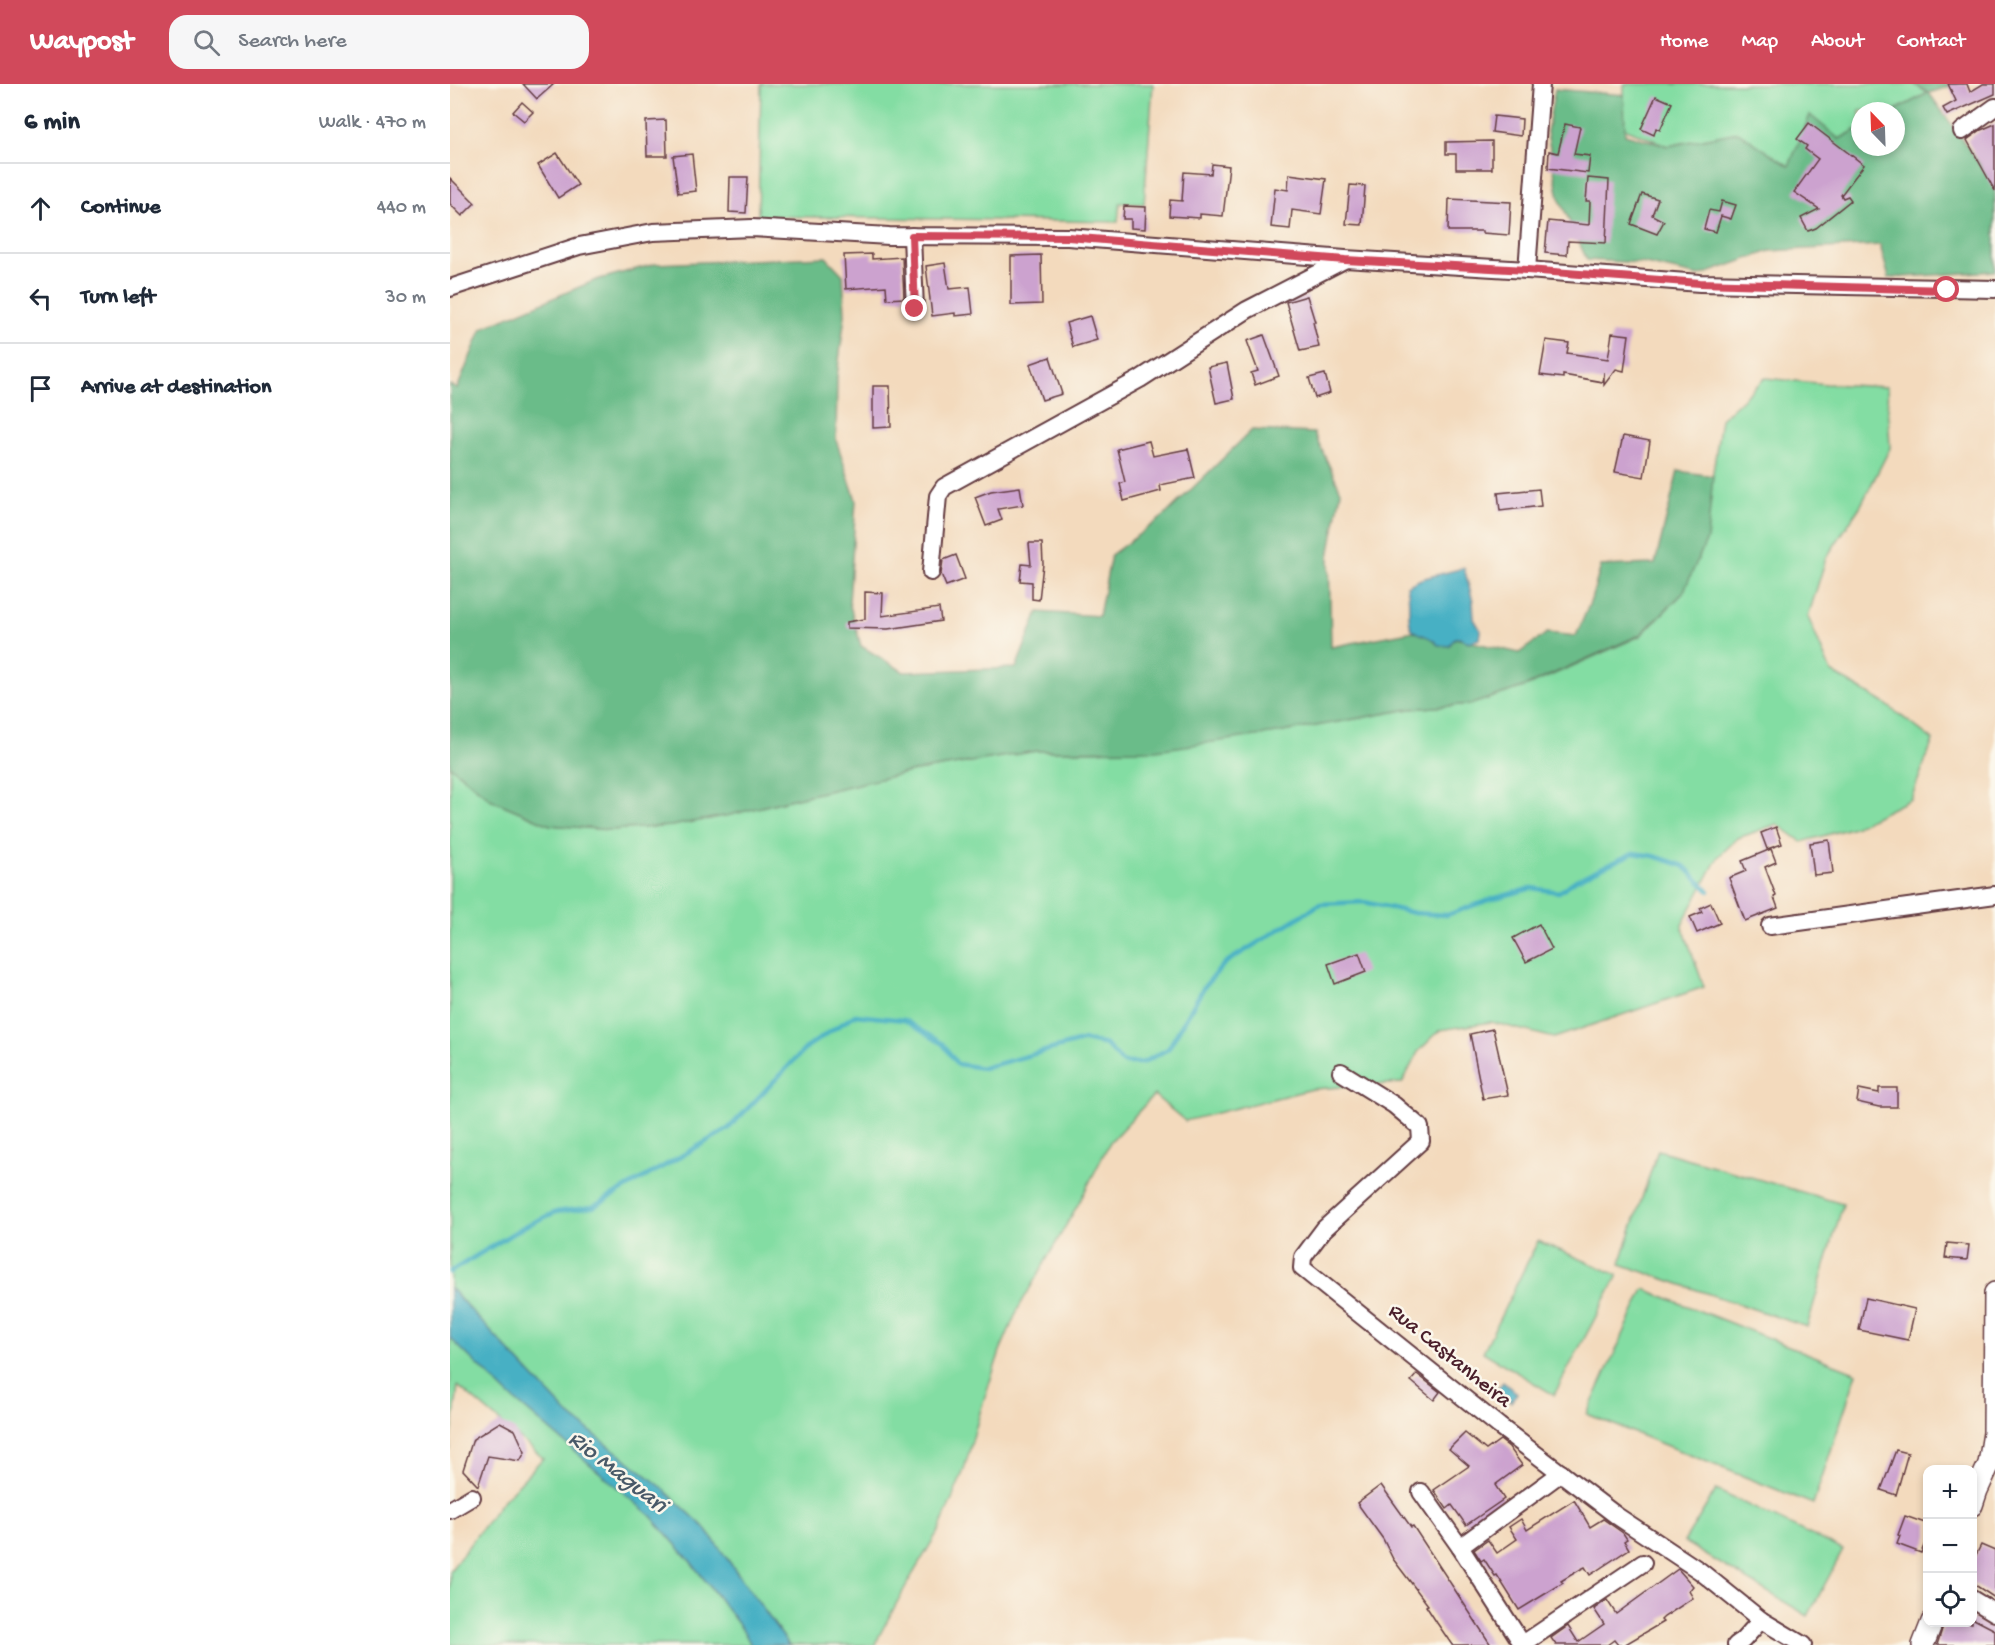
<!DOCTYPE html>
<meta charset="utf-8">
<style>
:root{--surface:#fff;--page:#f6f6f7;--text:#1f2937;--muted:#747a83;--line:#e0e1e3;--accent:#d1495b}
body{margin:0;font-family:"Gochi Hand",sans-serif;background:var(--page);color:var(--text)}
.controls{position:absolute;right:18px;bottom:18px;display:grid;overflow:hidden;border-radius:12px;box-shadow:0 3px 9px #0003}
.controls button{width:54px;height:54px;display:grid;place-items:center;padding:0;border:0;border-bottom:2px solid var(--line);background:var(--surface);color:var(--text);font:30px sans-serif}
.compass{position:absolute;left:1401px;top:18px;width:54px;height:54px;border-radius:50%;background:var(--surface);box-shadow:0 3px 9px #0003;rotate:337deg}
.stop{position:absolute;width:18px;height:18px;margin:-14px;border:4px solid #d1495b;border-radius:50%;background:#fff}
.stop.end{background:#d1495b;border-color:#fff;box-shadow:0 2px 6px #0008}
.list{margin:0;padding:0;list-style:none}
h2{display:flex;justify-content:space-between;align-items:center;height:78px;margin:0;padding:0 24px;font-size:26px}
h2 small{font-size:20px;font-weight:400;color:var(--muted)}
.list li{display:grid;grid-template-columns:39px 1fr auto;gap:18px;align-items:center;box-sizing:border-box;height:90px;padding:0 24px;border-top:2px solid var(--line)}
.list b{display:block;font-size:22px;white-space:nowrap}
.list em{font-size:20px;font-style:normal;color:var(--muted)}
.icon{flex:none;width:33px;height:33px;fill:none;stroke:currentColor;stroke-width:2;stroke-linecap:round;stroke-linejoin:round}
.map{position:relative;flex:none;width:1545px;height:1561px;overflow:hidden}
header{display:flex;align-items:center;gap:36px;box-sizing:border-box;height:84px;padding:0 30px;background:var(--accent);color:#fff}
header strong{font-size:28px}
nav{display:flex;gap:33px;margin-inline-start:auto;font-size:21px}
.search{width:420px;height:54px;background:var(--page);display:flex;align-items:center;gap:15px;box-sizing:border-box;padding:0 21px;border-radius:18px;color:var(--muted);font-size:22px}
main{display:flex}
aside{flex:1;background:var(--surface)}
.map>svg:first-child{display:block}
.green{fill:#83dda3;stroke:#667e67;stroke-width:1.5}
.forest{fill:#6abc89;stroke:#5a6e5a;stroke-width:1.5}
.water{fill:#46b0c4;stroke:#486878;stroke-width:1.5}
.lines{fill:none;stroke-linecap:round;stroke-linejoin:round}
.stream{stroke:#46b0c4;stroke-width:4.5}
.building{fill:#cca2cf}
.minor-casing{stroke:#633b41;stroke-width:20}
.tertiary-casing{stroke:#633b41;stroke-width:24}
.minor{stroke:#fff;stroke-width:16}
.tertiary{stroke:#fff;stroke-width:21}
.route{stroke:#d1495b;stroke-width:8}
.labels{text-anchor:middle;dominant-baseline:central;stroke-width:5;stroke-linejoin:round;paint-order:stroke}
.street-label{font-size:22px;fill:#4a1f2b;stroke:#fbf7ec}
.water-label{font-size:24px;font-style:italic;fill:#485968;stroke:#fbf7ec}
</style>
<header>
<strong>Waypost</strong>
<div class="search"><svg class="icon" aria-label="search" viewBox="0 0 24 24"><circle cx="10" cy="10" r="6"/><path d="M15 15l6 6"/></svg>Search here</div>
<nav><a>Home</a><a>Map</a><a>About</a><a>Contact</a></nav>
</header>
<main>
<aside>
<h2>6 min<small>Walk · 470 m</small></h2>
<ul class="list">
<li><svg class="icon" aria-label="ahead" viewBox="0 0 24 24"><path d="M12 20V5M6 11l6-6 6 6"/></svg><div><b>Continue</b></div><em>440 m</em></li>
<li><svg class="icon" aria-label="left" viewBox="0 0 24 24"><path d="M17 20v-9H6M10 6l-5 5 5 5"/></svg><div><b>Turn left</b></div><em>30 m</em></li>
<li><svg class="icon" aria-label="arrive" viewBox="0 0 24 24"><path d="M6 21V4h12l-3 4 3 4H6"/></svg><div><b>Arrive at destination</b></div></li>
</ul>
</aside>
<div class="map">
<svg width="1545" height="1561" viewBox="0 0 1545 1561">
<rect width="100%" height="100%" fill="#fbf7ec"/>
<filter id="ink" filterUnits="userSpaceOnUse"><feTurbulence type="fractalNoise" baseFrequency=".0167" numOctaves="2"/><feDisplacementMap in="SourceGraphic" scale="12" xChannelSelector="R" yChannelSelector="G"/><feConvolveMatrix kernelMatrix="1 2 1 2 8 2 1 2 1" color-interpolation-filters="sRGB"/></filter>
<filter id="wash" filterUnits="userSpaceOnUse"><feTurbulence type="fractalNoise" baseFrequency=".008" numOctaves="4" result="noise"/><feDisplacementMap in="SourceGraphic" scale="24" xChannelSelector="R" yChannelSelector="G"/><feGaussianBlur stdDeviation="1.35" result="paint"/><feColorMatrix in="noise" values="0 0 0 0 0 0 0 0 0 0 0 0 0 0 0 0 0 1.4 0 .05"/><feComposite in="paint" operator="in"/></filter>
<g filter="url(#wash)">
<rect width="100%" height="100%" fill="#f3dabd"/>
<!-- green -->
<g class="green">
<polygon points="311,0 703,0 694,120 670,119 668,138 308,132"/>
<polygon points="1174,0 1464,0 1478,9 1444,27 1410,27 1410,44 1339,82 1288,48 1218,62 1174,44"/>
<polygon points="1315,294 1376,300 1437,303 1440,364 1411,421 1376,474 1358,533 1381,588 1434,619 1483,656 1461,715 1404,743 1352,758 1327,740 1288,754 1268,773 1232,841 1254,903 1104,954 1041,938 990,946 968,968 952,999 862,1005 735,1037 704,1011 660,1058 630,1117 568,1225 550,1267 531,1325 514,1386 489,1446 458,1498 429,1552 426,1561 339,1561 255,1444 209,1401 117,1329 0,1204 0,682 42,716 100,741 160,746 221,742 280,731 338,716 460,688 586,667 647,667 827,649 960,625 1022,620 1080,601 1190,552 1233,509 1262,395 1271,335"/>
<polygon points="1208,1066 1393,1120 1357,1243 1170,1180"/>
<polygon points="1088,1157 1168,1191 1104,1311 1033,1268"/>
<polygon points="1194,1205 1407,1289 1363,1420 1137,1330"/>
<polygon points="0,1254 61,1313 201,1432 241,1478 293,1546 301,1561 0,1561 0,1487 50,1420 93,1374 8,1302 0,1367"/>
<polygon points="1266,1406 1393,1466 1358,1532 1234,1458"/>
</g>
<!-- forest -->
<g class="forest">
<polygon points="1464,0 1507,0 1479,9 1545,102 1545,187 1439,194 1430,161 1320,167 1249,192 1191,179 1137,176 1109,114 1097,48 1105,5 1174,11 1175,50 1218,62 1288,48 1339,82 1360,31 1389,55 1410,44 1410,63 1446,63 1446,27 1444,27 1478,9"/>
<polygon points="376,173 393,191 395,231 387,292 386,356 406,416 399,518 411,562 454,588 566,584 588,528 649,532 661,471 714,432 802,346 864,349 891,407 879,473 881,563 964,547 982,553 1005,554 1069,569 1097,549 1126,552 1141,516 1151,482 1205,480 1228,387 1263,392 1257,455 1233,509 1190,551 1076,602 1022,620 960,625 827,649 706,666 586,667 460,688 338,716 280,731 221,742 160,746 100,741 42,716 0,682 0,301 7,305 32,244 146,196 205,180"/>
</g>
<!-- water -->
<g class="water">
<path d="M1014,484l9,33 1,18 7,12 -1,8 -11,3 -10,-4h-4l-6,8 -11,-1c-10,-12 -16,-7 -25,-15 -7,-7 -2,-32 -6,-44l14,-7z"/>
<polygon points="0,1204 117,1329 209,1401 255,1444 339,1561 301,1561 293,1546 241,1478 201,1432 61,1313 0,1254"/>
<polygon points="1053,1298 1067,1309 1061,1318 1046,1307"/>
</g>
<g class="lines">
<!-- stream -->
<polyline class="stream" points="0,1188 75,1142 106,1128 143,1123 278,1045 357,963 405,931 454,936 493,960 507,980 533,984 635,956 656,961 673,979 692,979 718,965 754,903 775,879 870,820 914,818 964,829 997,831 1042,815 1082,804 1109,808 1126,796 1183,769 1204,772 1234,782 1259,807"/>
</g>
<g id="blocks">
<!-- building -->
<g class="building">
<polygon points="73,0 104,0 87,15"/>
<polygon points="1498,0 1517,0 1520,8 1533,0 1545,0 1545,10 1497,31 1493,24 1506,17"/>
<polygon points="1206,12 1222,19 1210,46 1206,44 1204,51 1191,45"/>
<polygon points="72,18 83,28 74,37 63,28"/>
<polygon points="1044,32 1072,35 1071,52 1042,48"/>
<polygon points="216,36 217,72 197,72 196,37"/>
<polygon points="1359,39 1414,81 1391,111 1393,114 1398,112 1401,116 1366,144 1358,147 1351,134 1369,125 1344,108 1368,75 1355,65 1357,62 1347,55"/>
<polygon points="1115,40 1130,43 1124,70 1140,72 1138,89 1098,84 1099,67 1108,69"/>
<polygon points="1545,40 1545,107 1517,56 1531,46"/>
<polygon points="1042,57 1042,85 1006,85 1006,70 996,70 996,58"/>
<polygon points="107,69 128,101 108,114 88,81"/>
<polygon points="242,70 246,107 228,109 223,72"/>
<polygon points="762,80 779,82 773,132 750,130 750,134 719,132 720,116 732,117 734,88 761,90"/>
<polygon points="839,90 876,95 871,130 842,126 840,145 821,143 825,104 838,106"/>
<polygon points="280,93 298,93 296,129 279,128"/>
<polygon points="0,94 25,119 12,132 0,120"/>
<polygon points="1138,94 1159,96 1156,159 1118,157 1117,171 1095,169 1098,137 1139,141 1140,117 1136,117"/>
<polygon points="900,101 915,102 912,141 896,140"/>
<polygon points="1192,110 1208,115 1202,131 1214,137 1207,150 1181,140"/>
<polygon points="999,115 1061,118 1059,151 1032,149 1032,147 998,147"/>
<polygon points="1272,117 1286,121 1281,135 1271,132 1266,148 1254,145 1259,126 1269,128"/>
<polygon points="674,122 696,123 695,145 681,144 681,135 673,135"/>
<polygon points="422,170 422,175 452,173 454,214 437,215 436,202 396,205 394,171"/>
<polygon points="591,171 592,220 561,221 561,172"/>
<polygon points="495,179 499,205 520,203 523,230 505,232 505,229 482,232 476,182"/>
<polygon points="857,212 865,238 863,238 869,263 850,267 836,218"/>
<polygon points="640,232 647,256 623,263 616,239"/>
<polygon points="1162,249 1179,251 1174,287 1166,285 1154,301 1154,288 1153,298 1113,291 1113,294 1090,291 1096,256 1119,259 1117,269 1158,275"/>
<polygon points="814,251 829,292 805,301 801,289 808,287 797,257"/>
<polygon points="600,273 612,310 592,316 580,280"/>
<polygon points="777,279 784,315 766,319 758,283"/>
<polygon points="875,290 880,309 865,314 859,294"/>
<polygon points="423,302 440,302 441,343 423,344"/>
<polygon points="1173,352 1200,357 1194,393 1165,388"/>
<polygon points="699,357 703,372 738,365 745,394 710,401 711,407 674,417 670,400 675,398 667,365"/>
<polygon points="570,403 573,421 548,425 552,436 536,442 525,413 541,407"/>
<polygon points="1089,405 1091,422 1050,427 1048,409"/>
<polygon points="579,459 592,459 593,480 589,516 582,515 582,498 570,497 572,480 581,481"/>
<polygon points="506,471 515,495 496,502 491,490 493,476"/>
<polygon points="415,508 433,509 432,532 489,524 491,537 438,545 397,544 397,538 415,535"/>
<polygon points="1326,743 1332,760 1317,765 1311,749"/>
<polygon points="1379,756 1383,789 1364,791 1360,759"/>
<polygon points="1321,765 1326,778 1315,783 1326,812 1324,813 1328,824 1295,837 1279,794 1296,787 1292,777"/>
<polygon points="1261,819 1270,839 1247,849 1240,833 1252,828 1250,824"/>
<polygon points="1089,840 1102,865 1076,878 1063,854"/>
<polygon points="909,869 916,888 885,900 878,880"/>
<polygon points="1043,945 1058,1011 1033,1015 1020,950"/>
<polygon points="1429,1004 1447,1004 1447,1023 1429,1023 1407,1018 1409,1005 1429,1009"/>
<polygon points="1497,1159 1519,1161 1517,1176 1495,1174"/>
<polygon points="1416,1214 1465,1225 1458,1256 1409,1246"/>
<polygon points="967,1290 990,1308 984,1316 961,1297"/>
<polygon points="50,1338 65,1346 75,1368 70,1377 38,1372 28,1402 13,1386 23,1355"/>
<polygon points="1015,1349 1036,1366 1050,1356 1059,1363 1072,1381 1045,1401 1054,1415 1016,1441 1002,1421 997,1425 984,1406 1019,1382 999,1365"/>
<polygon points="1446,1366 1458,1369 1446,1411 1431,1406"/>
<polygon points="931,1401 961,1443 963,1442 1041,1561 1002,1561 987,1539 976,1522 978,1521 943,1475 933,1455 907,1419"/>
<polygon points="1124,1416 1140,1443 1153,1435 1173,1449 1177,1455 1174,1457 1179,1465 1140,1491 1135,1483 1131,1485 1111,1497 1113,1499 1069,1526 1047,1491 1045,1492 1034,1475 1031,1477 1024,1466 1038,1456 1047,1469 1067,1455 1059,1443 1071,1435 1077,1446"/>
<polygon points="1455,1432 1478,1440 1478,1452 1471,1469 1447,1460 1450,1452 1448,1451"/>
<polygon points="1531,1461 1545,1467 1545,1514 1522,1499 1522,1479"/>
<polygon points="1228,1485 1243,1502 1239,1507 1243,1514 1214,1533 1211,1536 1213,1538 1174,1561 1168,1561 1164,1556 1157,1561 1106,1561 1101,1554 1118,1542 1128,1558 1154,1540 1144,1525 1157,1516 1166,1530"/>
<polygon points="1522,1534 1545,1546 1545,1561 1487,1561 1494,1539 1522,1539"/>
</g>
</g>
</g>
<g filter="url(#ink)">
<use href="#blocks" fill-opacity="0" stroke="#633b41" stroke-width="1.5"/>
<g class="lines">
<defs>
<g id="minor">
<polyline points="1512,47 1545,23"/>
<polyline points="462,152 465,225"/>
<polyline points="1077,186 1091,0"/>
<polyline points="0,204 129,162 203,148 302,144 439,152 618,153 895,175 1077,186 1250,199 1545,205"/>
<polyline points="481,488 488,412 494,403 690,295 797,226 894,176"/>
<polyline points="1320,842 1545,811"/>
<polyline points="891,988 944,1021 970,1043 971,1057 874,1145 853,1173 852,1184 1049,1342 1167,1432 1250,1487 1311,1536 1353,1561"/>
<polyline points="971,1408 1010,1463 1073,1561"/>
<polyline points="0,1426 22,1413"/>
<polyline points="1010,1463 1111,1389"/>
<polyline points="1522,1515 1545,1529"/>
<polyline points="1073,1560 1193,1479"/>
<polyline points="1286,1561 1293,1556 1311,1536"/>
</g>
<g id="tertiary">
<polyline points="1522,1421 1527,1406 1539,1380 1544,1349 1545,1209"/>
<polyline points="1473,1561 1482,1538"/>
</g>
</defs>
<!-- minor casing -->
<use href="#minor" class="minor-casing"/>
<!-- tertiary casing -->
<use href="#tertiary" class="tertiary-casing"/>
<!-- minor -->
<use href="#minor" class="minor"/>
<!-- tertiary -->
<use href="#tertiary" class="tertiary"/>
</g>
</g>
<g class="lines" filter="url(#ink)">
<!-- route -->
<polyline class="route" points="465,225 462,152 618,153 895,176 1077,186 1250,199 1497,206"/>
</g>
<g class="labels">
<!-- street labels -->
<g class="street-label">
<text transform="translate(999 1273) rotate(39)">Rua Castanheira</text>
</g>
<!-- water labels -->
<g class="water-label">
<text transform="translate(167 1389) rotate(38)">Rio Maguari</text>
</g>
</g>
</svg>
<div class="controls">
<button>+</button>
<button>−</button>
<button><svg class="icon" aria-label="locate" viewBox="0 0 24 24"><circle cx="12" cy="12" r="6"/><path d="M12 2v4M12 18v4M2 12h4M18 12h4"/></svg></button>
</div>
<svg class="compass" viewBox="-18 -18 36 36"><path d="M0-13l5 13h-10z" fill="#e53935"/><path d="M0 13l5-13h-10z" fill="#747a83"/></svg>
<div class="stop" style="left:1497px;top:206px"></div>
<div class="stop end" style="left:465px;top:225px"></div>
</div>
</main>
